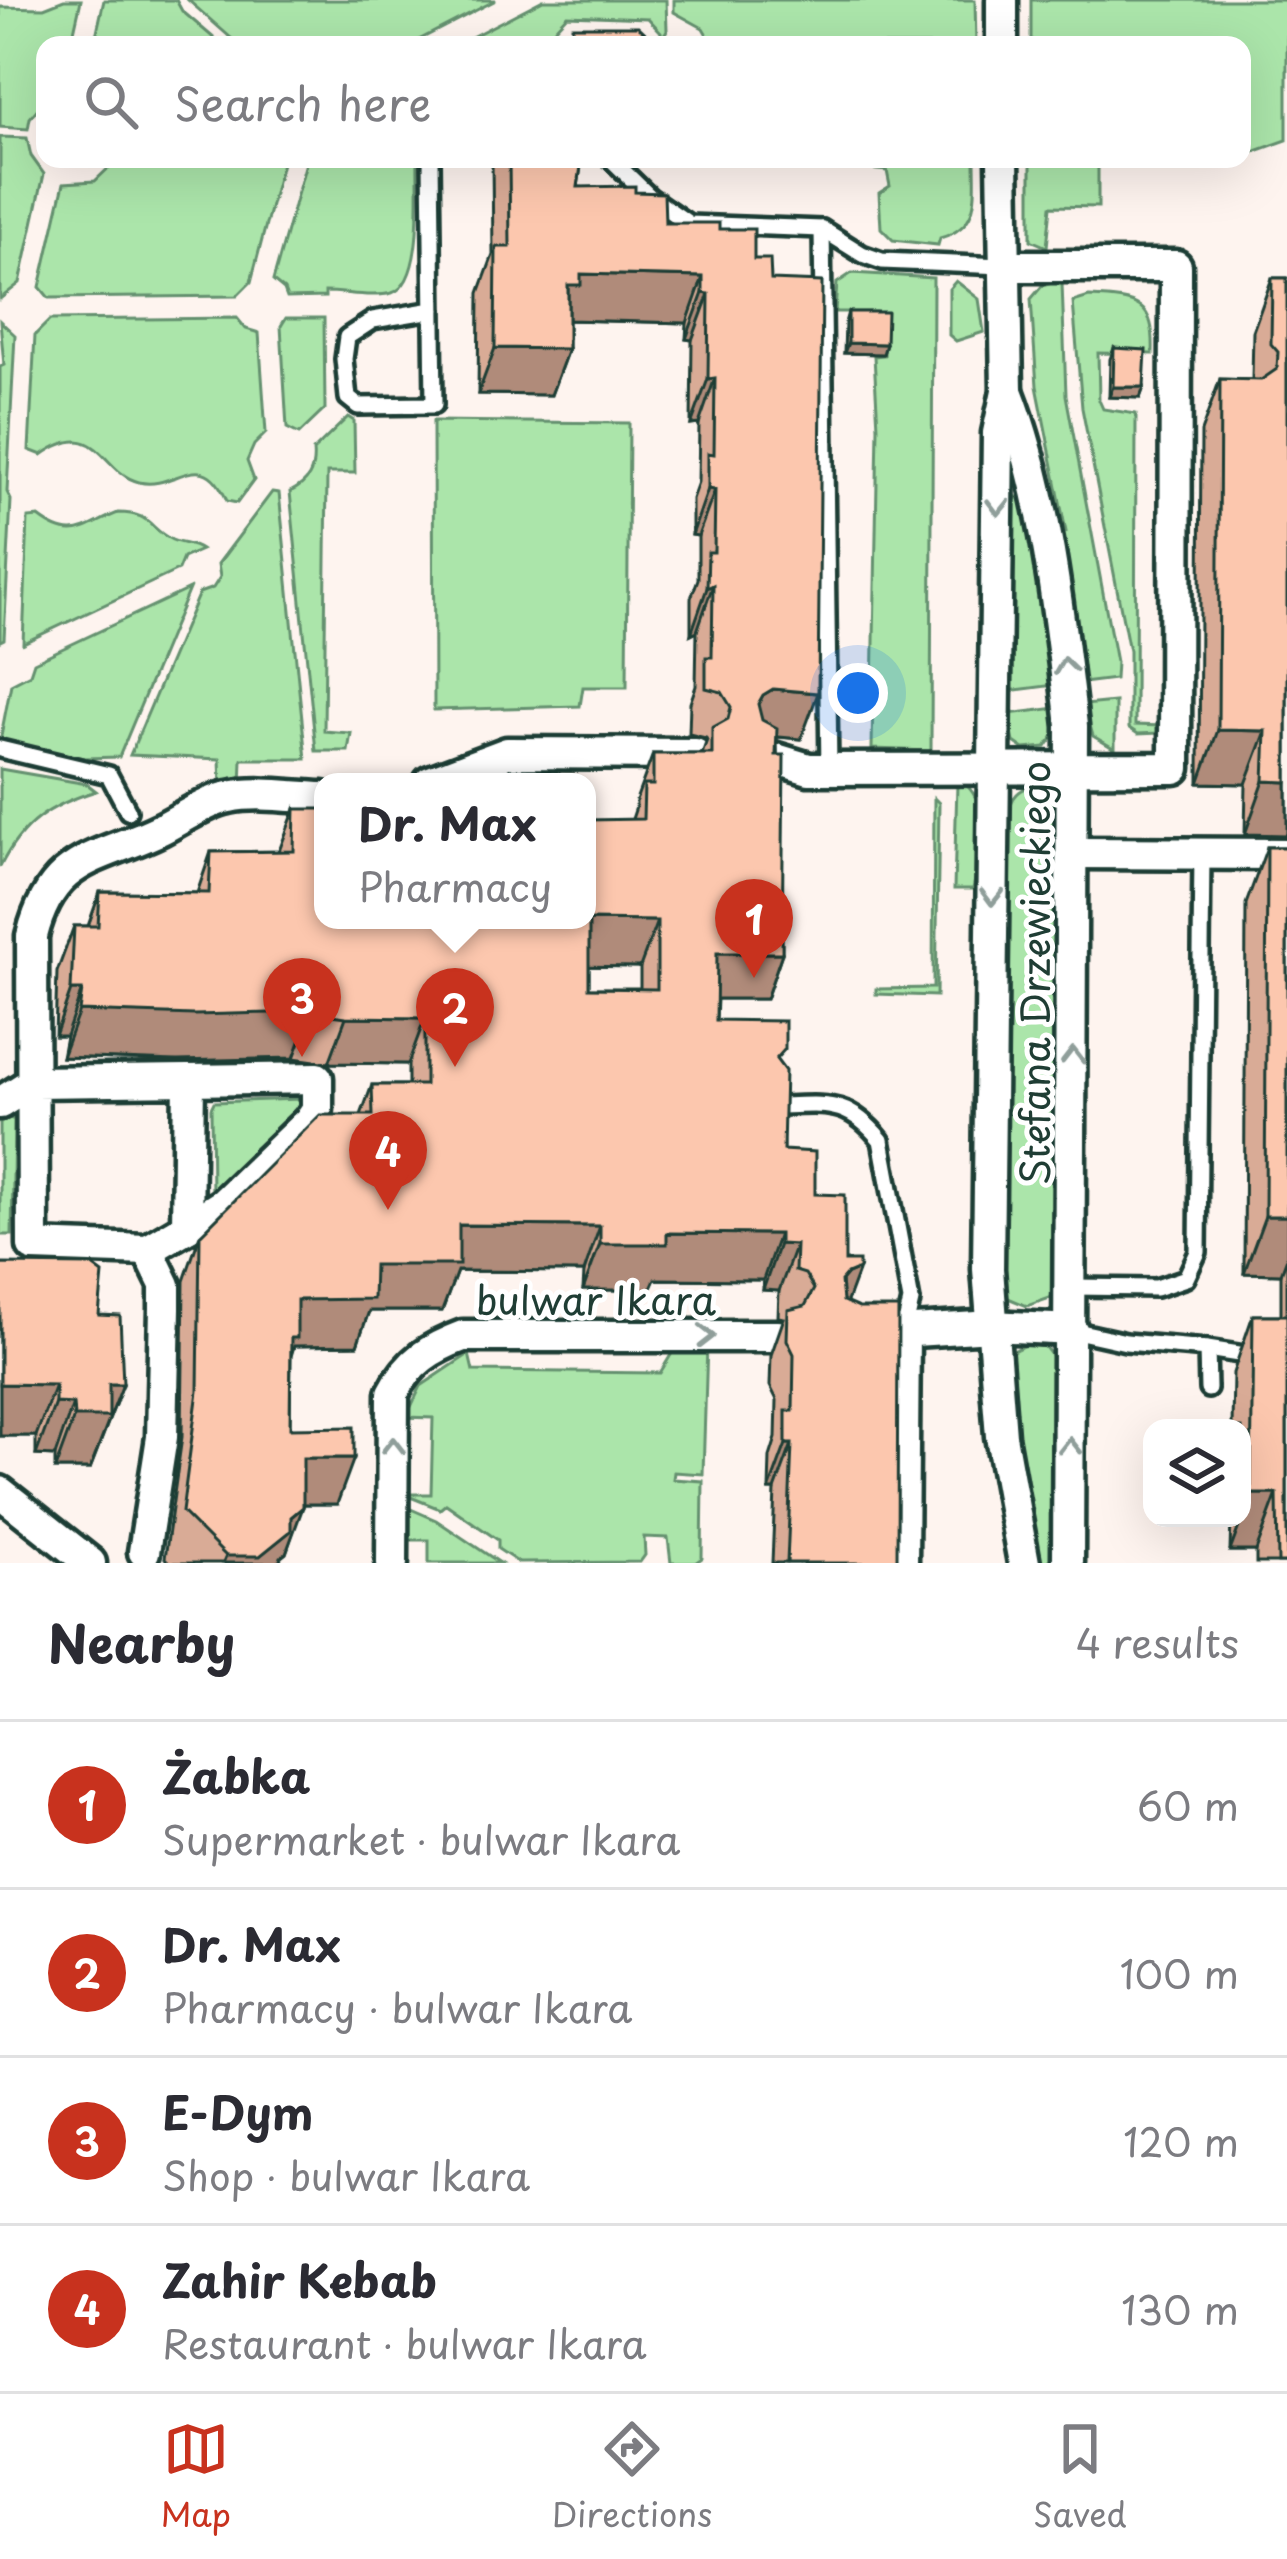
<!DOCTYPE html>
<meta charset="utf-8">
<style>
:root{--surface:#fff;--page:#f7f7f7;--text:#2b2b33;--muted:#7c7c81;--line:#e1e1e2;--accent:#c8321e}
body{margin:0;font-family:"Playpen Sans",sans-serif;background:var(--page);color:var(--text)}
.controls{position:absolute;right:36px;bottom:36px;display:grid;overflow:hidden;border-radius:24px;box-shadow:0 12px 48px #0002}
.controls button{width:108px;height:108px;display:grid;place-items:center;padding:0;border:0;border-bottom:3px solid var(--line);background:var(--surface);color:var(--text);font:60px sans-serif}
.you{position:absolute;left:858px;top:693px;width:42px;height:42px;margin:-30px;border:9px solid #fff;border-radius:50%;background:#1a73e8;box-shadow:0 0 0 18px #1a73e833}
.badge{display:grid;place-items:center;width:78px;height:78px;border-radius:50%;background:var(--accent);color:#fff;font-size:39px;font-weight:700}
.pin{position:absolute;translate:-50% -99px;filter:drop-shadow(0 3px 6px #0008)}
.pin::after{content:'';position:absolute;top:63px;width:42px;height:36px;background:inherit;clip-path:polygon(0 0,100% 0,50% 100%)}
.popup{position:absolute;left:314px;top:773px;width:282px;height:156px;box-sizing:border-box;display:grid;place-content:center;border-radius:24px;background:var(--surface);filter:drop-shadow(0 3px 9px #0005);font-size:39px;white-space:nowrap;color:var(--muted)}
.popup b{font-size:45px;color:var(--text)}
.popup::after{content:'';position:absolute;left:50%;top:100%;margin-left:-24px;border:24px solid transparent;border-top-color:var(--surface)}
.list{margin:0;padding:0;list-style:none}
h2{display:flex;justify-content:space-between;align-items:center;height:156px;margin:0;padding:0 48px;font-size:51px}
h2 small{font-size:39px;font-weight:400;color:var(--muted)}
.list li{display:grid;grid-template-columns:78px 1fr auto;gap:36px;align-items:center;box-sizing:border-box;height:168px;padding:0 48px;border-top:3px solid var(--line)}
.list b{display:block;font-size:45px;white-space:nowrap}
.list p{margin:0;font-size:39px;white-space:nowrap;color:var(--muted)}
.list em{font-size:39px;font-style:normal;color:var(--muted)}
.icon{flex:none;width:66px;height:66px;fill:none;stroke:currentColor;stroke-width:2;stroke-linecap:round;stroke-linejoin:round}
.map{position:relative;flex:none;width:1287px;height:1563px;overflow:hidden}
.search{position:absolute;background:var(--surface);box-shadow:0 12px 48px #0002;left:36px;right:36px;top:36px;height:132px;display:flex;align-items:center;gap:30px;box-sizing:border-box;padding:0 42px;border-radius:24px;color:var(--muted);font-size:45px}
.sheet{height:828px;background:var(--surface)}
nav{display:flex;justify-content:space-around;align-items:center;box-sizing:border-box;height:168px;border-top:3px solid var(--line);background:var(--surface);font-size:33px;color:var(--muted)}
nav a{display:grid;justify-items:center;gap:6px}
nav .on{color:var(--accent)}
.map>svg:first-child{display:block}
.green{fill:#abe5aa;stroke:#65916f;stroke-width:3}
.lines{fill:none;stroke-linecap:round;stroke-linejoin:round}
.lane-casing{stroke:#1f3d34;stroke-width:24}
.street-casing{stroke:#1f3d34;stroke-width:39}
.lane{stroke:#fff;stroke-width:15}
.street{stroke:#fff;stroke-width:30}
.wall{fill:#d9ab96;stroke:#1f3d34;stroke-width:3;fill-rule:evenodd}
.shaded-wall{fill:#b08b7a;stroke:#1f3d34;stroke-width:3}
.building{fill:#fcc7ae;stroke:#1f3d34;stroke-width:3;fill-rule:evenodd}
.oneway{stroke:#8f9e9a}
.labels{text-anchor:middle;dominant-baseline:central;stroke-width:10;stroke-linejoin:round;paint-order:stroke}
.street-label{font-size:39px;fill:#1f3d34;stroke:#fff}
</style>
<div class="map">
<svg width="1287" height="1563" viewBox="0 0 1287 1563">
<rect width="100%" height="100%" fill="#fef4ef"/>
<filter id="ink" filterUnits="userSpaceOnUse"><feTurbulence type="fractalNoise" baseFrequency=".00833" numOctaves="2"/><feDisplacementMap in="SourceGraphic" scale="24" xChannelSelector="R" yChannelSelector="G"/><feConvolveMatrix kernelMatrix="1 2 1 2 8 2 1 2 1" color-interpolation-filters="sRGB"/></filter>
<g filter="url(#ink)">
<!-- green -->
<g class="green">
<polygon points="64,0 81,0 71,45 45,45 45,100 30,118 28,129 0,127 0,7 44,8"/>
<polygon points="104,0 176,0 182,11 222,45 94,45"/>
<polygon points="188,0 496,0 409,45 239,45"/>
<polygon points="543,0 666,0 667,30 660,42 661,32 648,18 567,15 555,28 555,45 456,45"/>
<polygon points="674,0 975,0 976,45 713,45 703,28 674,12"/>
<polygon points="1031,0 1287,0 1287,140 1242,156 1242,45 1031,45"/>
<polygon points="0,137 27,138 31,156 44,174 20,283 0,299"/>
<polygon points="118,159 283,159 251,282 237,296 49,298 40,287 64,183 95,181"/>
<path d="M307,159h111c-1,29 7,124 -26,134 -19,5 -47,-1 -67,-1v5l-38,1 -3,-8 -11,-9z"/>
<path d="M867,159h108c0,36 6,68 -35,79l-2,7 -45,-5 -12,-12 -2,-35 11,-7 -3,-15 -19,-2z"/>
<polygon points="1031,159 1098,159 1098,207 1051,206 1047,247 1031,240"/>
<polygon points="852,273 933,278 931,751 872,749 878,427 874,356 884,355 885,323 875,312 835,312 837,283"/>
<polygon points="956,281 979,299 984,332 956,341 949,335 949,289"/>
<polygon points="1052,283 1062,283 1066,395 1116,662 1115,679 1082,683 1074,613 1059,536 1066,532 1037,386 1031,299 1042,286"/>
<path d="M1089,297c49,2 66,5 64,57l-55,-1 1,47 4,9 33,5 -1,311 27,1 -3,7 -21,1 -9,-6v-77l-47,-243 -9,-106z"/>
<path d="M237,318l9,11 13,4 7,100 -12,12 -7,16 7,19 -17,23 -10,-2c-24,-58 -51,-10 -88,-19 -38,-9 -40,-67 -97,-27l-13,-5 6,-115 15,-15z"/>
<polygon points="286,318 324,318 325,409 299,434 287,428 281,326"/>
<polygon points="0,321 15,335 7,492 11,500 4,639 0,641 0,367 4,365"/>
<path d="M348,417l6,4 1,52h-28l-3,258 27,2 -3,18h-32l-26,-259c18,-9 25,-20 23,-41z"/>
<polygon points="433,421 629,423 627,687 583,687 580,706 434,710"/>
<polygon points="272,492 279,493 306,759 242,759 241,786 221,786 220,759 130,755 199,593 213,588 220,577 218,564"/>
<polygon points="1017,497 1023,503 1055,685 1008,691 1011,505"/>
<path d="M118,513c34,0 30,15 54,27 11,5 19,3 29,10l-18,8 -5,12 -155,73 5,-125 11,-1c35,27 46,9 79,-4z"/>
<polygon points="189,589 119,757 84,758 0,741 11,684 30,674 34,662"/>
<polygon points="1115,702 1115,749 1093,736 1084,705"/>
<polygon points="1057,708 1058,730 1046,747 1024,749 1014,742 1008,714"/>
<path d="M0,769l87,15 9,7c-46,14 -74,32 -96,76z"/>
<path d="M957,784l9,1c26,23 13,74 7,104h-19z"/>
<path d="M1041,785l18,14 -2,488 -7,11 -23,8 -19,-8 -4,-11 3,-457c2,-26 4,-43 34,-45z"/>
<polygon points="934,798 939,803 936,996 876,994 876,989 933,988"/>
<polygon points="301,1099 307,1103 212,1195 211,1108 214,1102"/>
<polygon points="5,1116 14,1120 12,1235 0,1235 0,1121"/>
<polygon points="1031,1342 1045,1347 1055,1360 1054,1563 1037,1563 1019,1473 1006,1366 1013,1351"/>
<polygon points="707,1344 703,1474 674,1472 673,1479 703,1481 702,1558 695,1563 671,1563 668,1538 644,1537 645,1555 640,1562 519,1563 498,1549 498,1540 446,1504 440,1509 403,1494 431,1494 433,1418 406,1417 421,1386 469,1354 473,1371 660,1373 677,1345"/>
<polygon points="404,1506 436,1520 500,1563 429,1563 429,1540 403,1540"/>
</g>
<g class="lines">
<defs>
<g id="lane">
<polyline points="431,159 434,405 358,406 348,398 344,359 347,337 373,320 433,310"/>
<polyline points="611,159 650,197 689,224 822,229 862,254 882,261 1003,266"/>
<polyline points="822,229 829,770"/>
<polyline points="0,749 109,775 128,811"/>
<path d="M771,1106c52,0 74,-10 110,34l30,161 -7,31"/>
<polyline points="1072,1287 1156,1288 1186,1278 1198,1252 1202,853"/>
<polyline points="1072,1330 1126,1342 1207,1349 1208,1389"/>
<polyline points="1207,1349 1258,1357"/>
</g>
<g id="street">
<polyline points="1002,0 1002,45"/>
<polyline points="1003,159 1007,391 998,433 988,1269 1001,1436 1024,1563"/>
<path d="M1007,391c39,99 53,229 65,335l-4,837"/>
<polyline points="760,754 809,769 1175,768 1176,266 1003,266"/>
<polyline points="430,782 507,753 695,754"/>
<polyline points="1073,853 1287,854"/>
<path d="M0,1103l33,-21 156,-2 -2,147 -39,23 -115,-4 -1,-310c20,-81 66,-76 129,-107 20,-10 46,-28 68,-32 28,-6 65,0 94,1"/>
<polyline points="187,1227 223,1204 309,1121 317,1109 317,1078 189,1080"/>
<polyline points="883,1333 992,1326 1072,1330"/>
<polyline points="0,1492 90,1563"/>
<polyline points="144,1552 162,1437 165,1308 165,1285 148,1250"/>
<path d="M392,1563l1,-170c16,-32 38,-45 70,-57h315"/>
<polyline points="902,1563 904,1332"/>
</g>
</defs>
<!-- lane casing -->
<use href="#lane" class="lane-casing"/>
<!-- street casing -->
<use href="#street" class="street-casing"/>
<!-- lane -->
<use href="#lane" class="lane"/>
<!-- street -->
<use href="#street" class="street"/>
</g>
<!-- wall -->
<g class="wall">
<path d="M492,159h90l-4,28 57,5 30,31 54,6 35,30 47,480 -24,-2 5,216 -16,46h-49l-1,21 63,44 4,86 32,44 30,67 2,42 50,260h-125l3,-73h-6l1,-33 6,-19 1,-38 -7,-14 1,-31 13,-37 -6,-1 1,-26 -16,-1v-10l-108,-1 -5,11h-67l1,-18 -127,-1 -15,40h-73l-12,34 -63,1 -3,10 -1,72 47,76h-34l-17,49 -5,4 -2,6h-109l-5,-5 17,-121 2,-156 16,-46 161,-120 11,-30h36v-21l-79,-1 -35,-5 -117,3 -115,-4 4,-21h-11l2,-64 17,-46h14l12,-34 97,1 14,-41 68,-1 16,-42 28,111 309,-101 4,-12v-7l17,-46h49l5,-14 -1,-2 -17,-4 1,-31 6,-17 1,-55 -6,3v-36l7,-19v-43l-6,-1v-36l6,-17 1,-58 -8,1 1,-85 -6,-1 1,-16 -119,-3v29l-17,46 -73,-1 1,-101 14,-38zM589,966l51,1v21h-51z"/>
<polygon points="1272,278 1287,278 1287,835 1245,834 1246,784 1199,783 1201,432 1220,379 1252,380 1253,331"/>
<polygon points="848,312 886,344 883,354 844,353 845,323"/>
<polygon points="1114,348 1144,387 1140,398 1109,397 1110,359"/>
<polygon points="1267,847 1287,847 1287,1563 1256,1563 1256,1551 1230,1551 1231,1518 1242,1518 1242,1428 1232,1428 1233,1373 1253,1315 1281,1315 1281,1274 1244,1273 1246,904"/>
<polygon points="0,1264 99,1315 123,1384 90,1469 55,1469 55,1456 36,1455 36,1436 0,1436"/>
</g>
<!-- shaded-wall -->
<g class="shaded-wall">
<polygon points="581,274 703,277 687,323 568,320 568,285"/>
<polygon points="703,293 709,294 692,340 686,339"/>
<polygon points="848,343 886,344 883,354 844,353"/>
<polygon points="495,348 568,349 551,395 478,394"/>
<polygon points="715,378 699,424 691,425 708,379"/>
<polygon points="1113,387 1144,387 1140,398 1109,397"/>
<polygon points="708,489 715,490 698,536 692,535"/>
<polygon points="713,585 697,631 691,634 707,588"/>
<polygon points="773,689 818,693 801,739 757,735 758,704 763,695"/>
<polygon points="1218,730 1266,731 1246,784 1199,783"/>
<polygon points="1264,781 1287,782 1287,835 1245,834"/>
<polygon points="589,920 657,921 640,967 572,966"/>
<polygon points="717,953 782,953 766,999 701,999"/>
<polygon points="71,990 82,990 66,1036 55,1036"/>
<polygon points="79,1011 311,1012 294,1058 177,1061 62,1057"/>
<polygon points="346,1017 425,1018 408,1064 329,1063"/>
<polygon points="1265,1216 1287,1216 1287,1258 1281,1274 1244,1273"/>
<polygon points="459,1225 600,1226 584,1272 457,1271 442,1311 369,1311 357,1345 294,1346 280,1384 297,1300"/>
<polygon points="667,1233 779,1234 763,1280 655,1279 650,1290 583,1290 600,1244"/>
<polygon points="779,1244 796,1245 779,1291 763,1290"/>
<polygon points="859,1269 842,1315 841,1281 847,1274"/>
<polygon points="0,1384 55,1385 36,1436 0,1436"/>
<polygon points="109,1384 123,1384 90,1469 55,1469 74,1417"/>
<polygon points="55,1403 73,1404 55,1456 36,1455"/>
<polygon points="786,1444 792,1444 775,1490 769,1490"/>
<polygon points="303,1458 354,1458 337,1504 287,1504"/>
<polygon points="1251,1494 1277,1494 1256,1551 1230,1551"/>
<polygon points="303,1507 286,1553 281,1557 279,1563 223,1563 226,1556 291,1517"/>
</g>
<!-- building -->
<g class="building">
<polygon points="572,26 638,26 658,45 572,45"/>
<path d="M509,159h73l-4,28 57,-1v6l29,1 1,30h54v6h35v30h16l1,21 51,2 -4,411 -45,-4 -10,6 -5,9 4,16 15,8 -1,27h8l-2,198h-65l-1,67 69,1v28l-9,10 9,12 -2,79 32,2v42l30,1v66h14v8l-12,5 -6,7 2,20 16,7h39l-1,255h-110l5,-119h-6v-33h7l1,-57 -7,-14 1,-30 17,-4 9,-17 -9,-15 -10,-3 1,-26 -17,-1v-10l-112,-1v11h-67v-18l-141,-1v40h-85l-1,34 -76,1v38h-6l-1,90 64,-1v31h-51v49l-12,10v14l-31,25h-34l-44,-44 16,-121 2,-156 120,-120h53l-1,-30h53v-67l-79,-1 -35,-5 -117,3 -115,-4 3,-21h-11l3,-64h24l2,-34 109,1 2,-41 83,-1 1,-42h28v111h264v-100l56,-1 1,-34h9v-31h59v-26l16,-9 3,-12 -9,-15 -16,-4v-31h6l1,-72 -6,3 1,-36h6l1,-62 -7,-1v-36l6,1 1,-76 -7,1 1,-85 -6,-1v-16l-122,-3v11h-13v64l-73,-1 1,-101h14zM589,920l68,1v68l-68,-1z"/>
<polygon points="1272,278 1287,278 1287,782 1264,781 1266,731 1218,730 1220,379 1261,380 1277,369 1278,352 1271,344"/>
<polygon points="848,312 887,312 886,344 848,343"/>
<polygon points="1114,348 1146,350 1144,387 1113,387"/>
<polygon points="1267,847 1287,847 1287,1216 1265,1216"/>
<polygon points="0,1264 91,1265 103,1274 99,1315 120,1316 123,1384 109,1384 109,1417 74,1417 73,1404 55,1403 55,1385 0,1384"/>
<polygon points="1253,1315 1287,1315 1287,1563 1278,1563 1277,1494 1251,1494"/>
</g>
<!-- one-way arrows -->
<defs><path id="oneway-chevron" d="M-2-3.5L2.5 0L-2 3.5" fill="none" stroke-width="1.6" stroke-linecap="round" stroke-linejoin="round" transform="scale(3)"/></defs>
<g class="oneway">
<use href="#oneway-chevron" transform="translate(998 507) rotate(91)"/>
<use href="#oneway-chevron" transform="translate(1065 666) rotate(-98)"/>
<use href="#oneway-chevron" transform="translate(992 897) rotate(91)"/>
<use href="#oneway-chevron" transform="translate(1073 1056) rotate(-90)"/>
<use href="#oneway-chevron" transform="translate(706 1336)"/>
<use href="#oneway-chevron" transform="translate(393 1446) rotate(-90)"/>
<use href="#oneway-chevron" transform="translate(1070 1446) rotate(-90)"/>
</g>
</g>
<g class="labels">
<!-- street labels -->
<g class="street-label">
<text transform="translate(1033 973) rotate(-90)">Stefana Drzewieckiego</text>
<text x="596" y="1298">bulwar Ikara</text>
</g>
</g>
</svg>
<div class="controls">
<button><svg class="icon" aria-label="layers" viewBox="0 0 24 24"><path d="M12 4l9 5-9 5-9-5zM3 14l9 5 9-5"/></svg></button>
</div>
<div class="you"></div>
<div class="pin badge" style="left:754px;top:978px">1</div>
<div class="pin badge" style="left:455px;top:1067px">2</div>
<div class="popup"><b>Dr. Max</b>Pharmacy</div>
<div class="pin badge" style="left:302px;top:1057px">3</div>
<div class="pin badge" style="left:388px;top:1210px">4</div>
<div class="search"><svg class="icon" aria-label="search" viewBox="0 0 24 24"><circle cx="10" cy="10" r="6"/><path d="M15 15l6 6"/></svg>Search here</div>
</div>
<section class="sheet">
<h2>Nearby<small>4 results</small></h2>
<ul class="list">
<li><span class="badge">1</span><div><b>Żabka</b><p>Supermarket · bulwar Ikara</p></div><em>60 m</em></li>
<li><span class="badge">2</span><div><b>Dr. Max</b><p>Pharmacy · bulwar Ikara</p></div><em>100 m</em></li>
<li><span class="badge">3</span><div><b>E-Dym</b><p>Shop · bulwar Ikara</p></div><em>120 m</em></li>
<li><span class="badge">4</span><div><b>Zahir Kebab</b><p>Restaurant · bulwar Ikara</p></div><em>130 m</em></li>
</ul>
</section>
<nav>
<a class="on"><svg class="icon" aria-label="map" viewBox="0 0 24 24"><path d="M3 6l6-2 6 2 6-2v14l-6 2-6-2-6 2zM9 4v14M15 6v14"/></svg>Map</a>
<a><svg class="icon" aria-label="directions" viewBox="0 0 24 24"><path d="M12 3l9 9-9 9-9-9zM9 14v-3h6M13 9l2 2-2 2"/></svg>Directions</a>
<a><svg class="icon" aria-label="saved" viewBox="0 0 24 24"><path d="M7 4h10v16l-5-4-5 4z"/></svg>Saved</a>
</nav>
